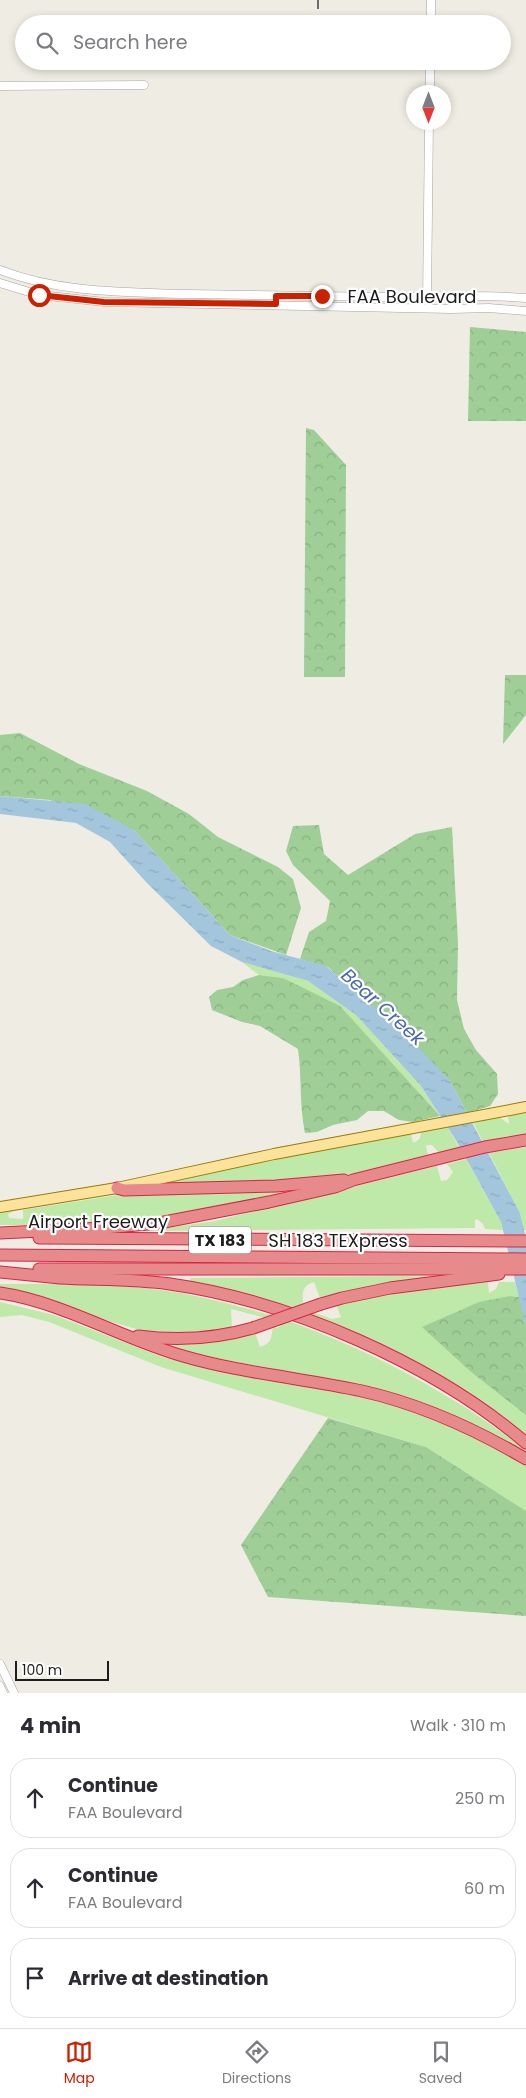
<!DOCTYPE html>
<meta charset="utf-8">
<style>
:root{--surface:#fff;--page:#f7f7f7;--text:#2b2b33;--muted:#7c7c81;--line:#e1e1e2;--accent:#cb2100}
body{margin:0;font-family:Poppins,sans-serif;background:var(--page);color:var(--text)}
.compass{position:absolute;left:406px;top:85px;width:45px;height:45px;border-radius:50%;background:var(--surface);box-shadow:0 2px 8px #0003;rotate:180deg}
.scale{position:absolute;left:15px;bottom:12px;width:94px;box-sizing:border-box;padding-left:5px;border:2px solid #1d1d1d;border-top:0;font-size:14px;line-height:18px;white-space:nowrap;color:#1d1d1d;-webkit-text-stroke:4px #fff;paint-order:stroke}
.stop{position:absolute;width:15px;height:15px;margin:-11px;border:4px solid #cb2100;border-radius:50%;background:#fff}
.stop.end{background:#cb2100;border-color:#fff;box-shadow:0 1px 5px #0008}
.list{margin:0;padding:0;list-style:none}
h2{display:flex;justify-content:space-between;align-items:center;height:65px;margin:0;padding:0 20px;font-size:21px}
h2 small{font-size:16px;font-weight:400;color:var(--muted)}
.list li{display:grid;grid-template-columns:32px 1fr auto;gap:15px;align-items:center;box-sizing:border-box;height:80px;margin:0 10px 10px;padding:0 10px;border:1px solid var(--line);border-radius:20px}
.list b{display:block;font-size:19px;white-space:nowrap}
.list p{margin:0;font-size:16px;white-space:nowrap;color:var(--muted)}
.list em{font-size:16px;font-style:normal;color:var(--muted)}
.icon{flex:none;width:28px;height:28px;fill:none;stroke:currentColor;stroke-width:2;stroke-linecap:round;stroke-linejoin:round}
.map{position:relative;flex:none;width:526px;height:1693px;overflow:hidden}
.search{position:absolute;background:var(--surface);box-shadow:0 2px 8px #0003;left:15px;right:15px;top:15px;height:55px;display:flex;align-items:center;gap:12px;box-sizing:border-box;padding:0 18px;border-radius:28px;color:var(--muted);font-size:19px}
.sheet{height:335px;background:var(--surface)}
nav{display:flex;justify-content:space-around;align-items:center;box-sizing:border-box;height:70px;border-top:1px solid var(--line);background:var(--surface);font-size:14px;color:var(--muted)}
nav a{display:grid;justify-items:center;gap:2px}
nav .on{color:var(--accent)}
.map>svg:first-child{display:block}
.grass{fill:#bee9a8}
.forest{fill:url(#forest-crowns)}
.water{fill:url(#water-ripples)}
.lines{fill:none;stroke-linecap:round;stroke-linejoin:round}
.minor-casing{stroke:#a4a4a4;stroke-width:9}
.major-casing{stroke:#977d00;stroke-width:12}
.highway-casing{stroke:#da2344;stroke-width:13}
.minor{stroke:#fff;stroke-width:8}
.major{stroke:#fce29a;stroke-width:10}
.highway{stroke:#e78a8c;stroke-width:11}
.rail{stroke:#6b6b6b;stroke-width:2;stroke-dasharray:10 10;stroke-linecap:butt}
.highway-bridge-casing{stroke:#da2344;stroke-width:13;stroke-linecap:butt}
.highway-bridge{stroke:#e78a8c;stroke-width:11}
.route{stroke:#cb2100;stroke-width:6}
.labels{text-anchor:middle;dominant-baseline:central;stroke-width:4.5;stroke-linejoin:round;paint-order:stroke}
.shield{fill:#fff;stroke:#616161;stroke-width:1}
.shield-label{font-size:16px;font-weight:bold;fill:#1d1d1d}
.street-label{font-size:18px;fill:#1d1d1d;stroke:#fff}
.water-label{font-size:19px;font-style:italic;fill:#496bad;stroke:#fff}
</style>
<div class="map">
<svg width="526" height="1693" viewBox="0 0 526 1693">
<defs>
<pattern id="forest-crowns" width="20" height="18" patternUnits="userSpaceOnUse" patternTransform="scale(1.25)"><rect width="20" height="18" fill="#9fce97"/><path d="M2 6a3 3 0 1 1 6 0M12 15a3 3 0 1 1 6 0" fill="none" stroke="#88b082"/></pattern>
<pattern id="water-ripples" width="26" height="14" patternUnits="userSpaceOnUse" patternTransform="scale(1.25)"><rect width="26" height="14" fill="#a3c6dd"/><path d="M2 4q2-2 4 0t4 0M15 11q2-2 4 0t4 0" fill="none" stroke="#8caabd"/></pattern>
</defs>
<rect width="100%" height="100%" fill="#efede3"/>
<!-- grass -->
<g class="grass">
<polygon points="242,962 308,981 356,1015 421,1086 440,1116 366,1035 283,978 259,975"/>
<polygon points="526,1113 526,1135 483,1142 473,1122 499,1117 509,1124 508,1116"/>
<polygon points="447,1127 460,1148 439,1153 432,1145 427,1145 426,1146 428,1156 356,1173 309,1180 164,1183 168,1179 405,1134 411,1134 413,1142 416,1142 420,1138 421,1132"/>
<polygon points="526,1147 526,1230 524,1230 520,1213 489,1153"/>
<polygon points="466,1159 501,1222 503,1230 485,1229 483,1224 477,1219 475,1220 475,1228 146,1231 215,1221 437,1166 441,1181 447,1180 453,1172 447,1164"/>
<path d="M244,1191h38l-1,3c-39,7 -78,16 -117,21 -54,9 -109,10 -164,10v-12l14,-2 -6,3 1,4 14,1v-9l101,-16z"/>
<path d="M403,1276l41,1 -67,7 -57,14 -6,-16c-12,3 -13,13 -10,23l-11,4 -104,-28 2,-3z"/>
<polygon points="488,1282 489,1293 496,1289 499,1282 515,1282 519,1297 510,1296 526,1415 526,1436 476,1399 304,1314 310,1311 332,1319 341,1317 335,1302 367,1295"/>
<path d="M0,1284c54,0 108,-1 161,6 38,5 76,16 113,26l-5,3 -38,-10 1,20 -31,4 -58,-2 -143,-42z"/>
<polygon points="0,1302 54,1315 165,1358 233,1373 362,1397 404,1408 455,1427 526,1465 526,1511 426,1447 161,1367 49,1322 22,1315 0,1317"/>
<path d="M286,1320c88,32 165,73 240,130v5l-181,-72 -139,-27 -32,-9 2,-3 79,-12 5,15c12,-4 11,-9 13,-20l5,1 4,-6z"/>
</g>
<!-- forest -->
<g class="forest">
<polygon points="470,327 526,332 526,421 468,421"/>
<polygon points="306,428 314,430 346,465 345,677 304,677"/>
<polygon points="505,675 526,675 526,715 503,744"/>
<polygon points="20,733 79,764 147,791 189,814 218,837 278,867 293,879 301,908 286,955 230,935 134,830 50,800 0,796 0,735"/>
<polygon points="319,825 324,854 348,875 415,834 452,827 458,943 457,1000 464,1029 476,1050 497,1074 498,1094 490,1106 467,1113 450,1081 328,967 300,959 309,932 326,921 330,901 293,865 286,851 293,826"/>
<path d="M259,975l24,3 57,28 100,110 -27,6 -14,-2 -15,-9h-16l-11,9 -24,5 -16,7 -12,1c-6,-28 -3,-56 -7,-84l-38,-23 -18,-4 -30,-12 -3,-13 8,-7 16,-3 10,-7z"/>
<polygon points="510,1296 526,1298 526,1415 470,1371 422,1327 479,1302"/>
<polygon points="328,1418 426,1447 526,1511 526,1616 268,1597 241,1545"/>
</g>
<!-- water -->
<polygon class="water" points="0,796 85,804 134,830 230,935 271,951 326,966 405,1033 450,1081 520,1213 526,1238 526,1327 501,1222 457,1142 421,1086 356,1015 308,981 242,962 211,946 146,882 110,842 76,823 0,814"/>
<g class="lines">
<defs>
<g id="minor">
<polyline points="431,24 431,0"/>
<polyline points="0,86 144,85"/>
<polyline points="430,92 430,61"/>
<path d="M0,270c59,23 124,22 186,24 66,1 131,2 197,3 47,0 95,-3 143,1"/>
<polyline points="0,283 39,295 105,302 451,309 489,308 526,311"/>
<polyline points="427,301 429,122"/>
<polyline points="0,1664 14,1693"/>
<polyline points="0,1686 3,1693"/>
</g>
<polyline id="major" points="0,1207 117,1188 274,1154 526,1107"/>
<g id="highway">
<polyline points="117,1188 124,1190 276,1186 344,1180"/>
<polyline points="0,1233 104,1228 159,1223 269,1202 335,1187 353,1180 485,1147 526,1140"/>
<polyline points="39,1238 526,1241"/>
<polyline points="0,1255 526,1259"/>
<polyline points="39,1269 526,1269"/>
<path d="M0,1272c20,2 40,4 60,6 37,2 74,1 110,6 120,17 264,80 356,159"/>
<path d="M0,1293c62,9 123,46 183,63 58,17 119,22 179,35 58,13 113,38 164,68"/>
<polyline points="321,1304 342,1298 390,1288 499,1274"/>
<path d="M138,1336c39,5 77,3 115,-8"/>
</g>
</defs>
<!-- minor casing -->
<use href="#minor" class="minor-casing"/>
<!-- major casing -->
<use href="#major" class="major-casing"/>
<!-- highway casing -->
<use href="#highway" class="highway-casing"/>
<!-- minor -->
<use href="#minor" class="minor"/>
<!-- major -->
<use href="#major" class="major"/>
<!-- highway -->
<use href="#highway" class="highway"/>
<!-- rail -->
<polyline class="rail" points="318,9 318,0"/>
<defs>
<polyline id="highway-bridge" points="253,1328 321,1304"/>
</defs>
<!-- highway-bridge casing -->
<use href="#highway-bridge" class="highway-bridge-casing"/>
<!-- highway-bridge -->
<use href="#highway-bridge" class="highway-bridge"/>
</g>
<g class="lines">
<!-- route -->
<polyline class="route" points="39,295 104,302 276,304 276,296 322,296"/>
</g>
<g class="labels">
<!-- shield labels -->
<rect class="shield" x="189" y="1226.5" width="62" height="27" rx="4"/>
<g class="shield-label">
<text x="220" y="1240">TX 183</text>
</g>
<!-- street labels -->
<g class="street-label">
<text x="412" y="296">FAA Boulevard</text>
<text x="98" y="1221">Airport Freeway</text>
<text x="338" y="1240">SH 183 TEXpress</text>
</g>
<!-- water labels -->
<g class="water-label">
<text transform="translate(383 1007) rotate(42)">Bear Creek</text>
</g>
</g>
</svg>
<svg class="compass" viewBox="-18 -18 36 36"><path d="M0-13l5 13h-10z" fill="#e53935"/><path d="M0 13l5-13h-10z" fill="#7c7c81"/></svg>
<div class="scale">100 m</div>
<div class="stop" style="left:39px;top:295px"></div>
<div class="stop end" style="left:322px;top:296px"></div>
<div class="search"><svg class="icon" aria-label="search" viewBox="0 0 24 24"><circle cx="10" cy="10" r="6"/><path d="M15 15l6 6"/></svg>Search here</div>
</div>
<section class="sheet">
<h2>4 min<small>Walk · 310 m</small></h2>
<ul class="list">
<li><svg class="icon" aria-label="ahead" viewBox="0 0 24 24"><path d="M12 20V5M6 11l6-6 6 6"/></svg><div><b>Continue</b><p>FAA Boulevard</p></div><em>250 m</em></li>
<li><svg class="icon" aria-label="ahead" viewBox="0 0 24 24"><path d="M12 20V5M6 11l6-6 6 6"/></svg><div><b>Continue</b><p>FAA Boulevard</p></div><em>60 m</em></li>
<li><svg class="icon" aria-label="arrive" viewBox="0 0 24 24"><path d="M6 21V4h12l-3 4 3 4H6"/></svg><div><b>Arrive at destination</b></div></li>
</ul>
</section>
<nav>
<a class="on"><svg class="icon" aria-label="map" viewBox="0 0 24 24"><path d="M3 6l6-2 6 2 6-2v14l-6 2-6-2-6 2zM9 4v14M15 6v14"/></svg>Map</a>
<a><svg class="icon" aria-label="directions" viewBox="0 0 24 24"><path d="M12 3l9 9-9 9-9-9zM9 14v-3h6M13 9l2 2-2 2"/></svg>Directions</a>
<a><svg class="icon" aria-label="saved" viewBox="0 0 24 24"><path d="M7 4h10v16l-5-4-5 4z"/></svg>Saved</a>
</nav>
